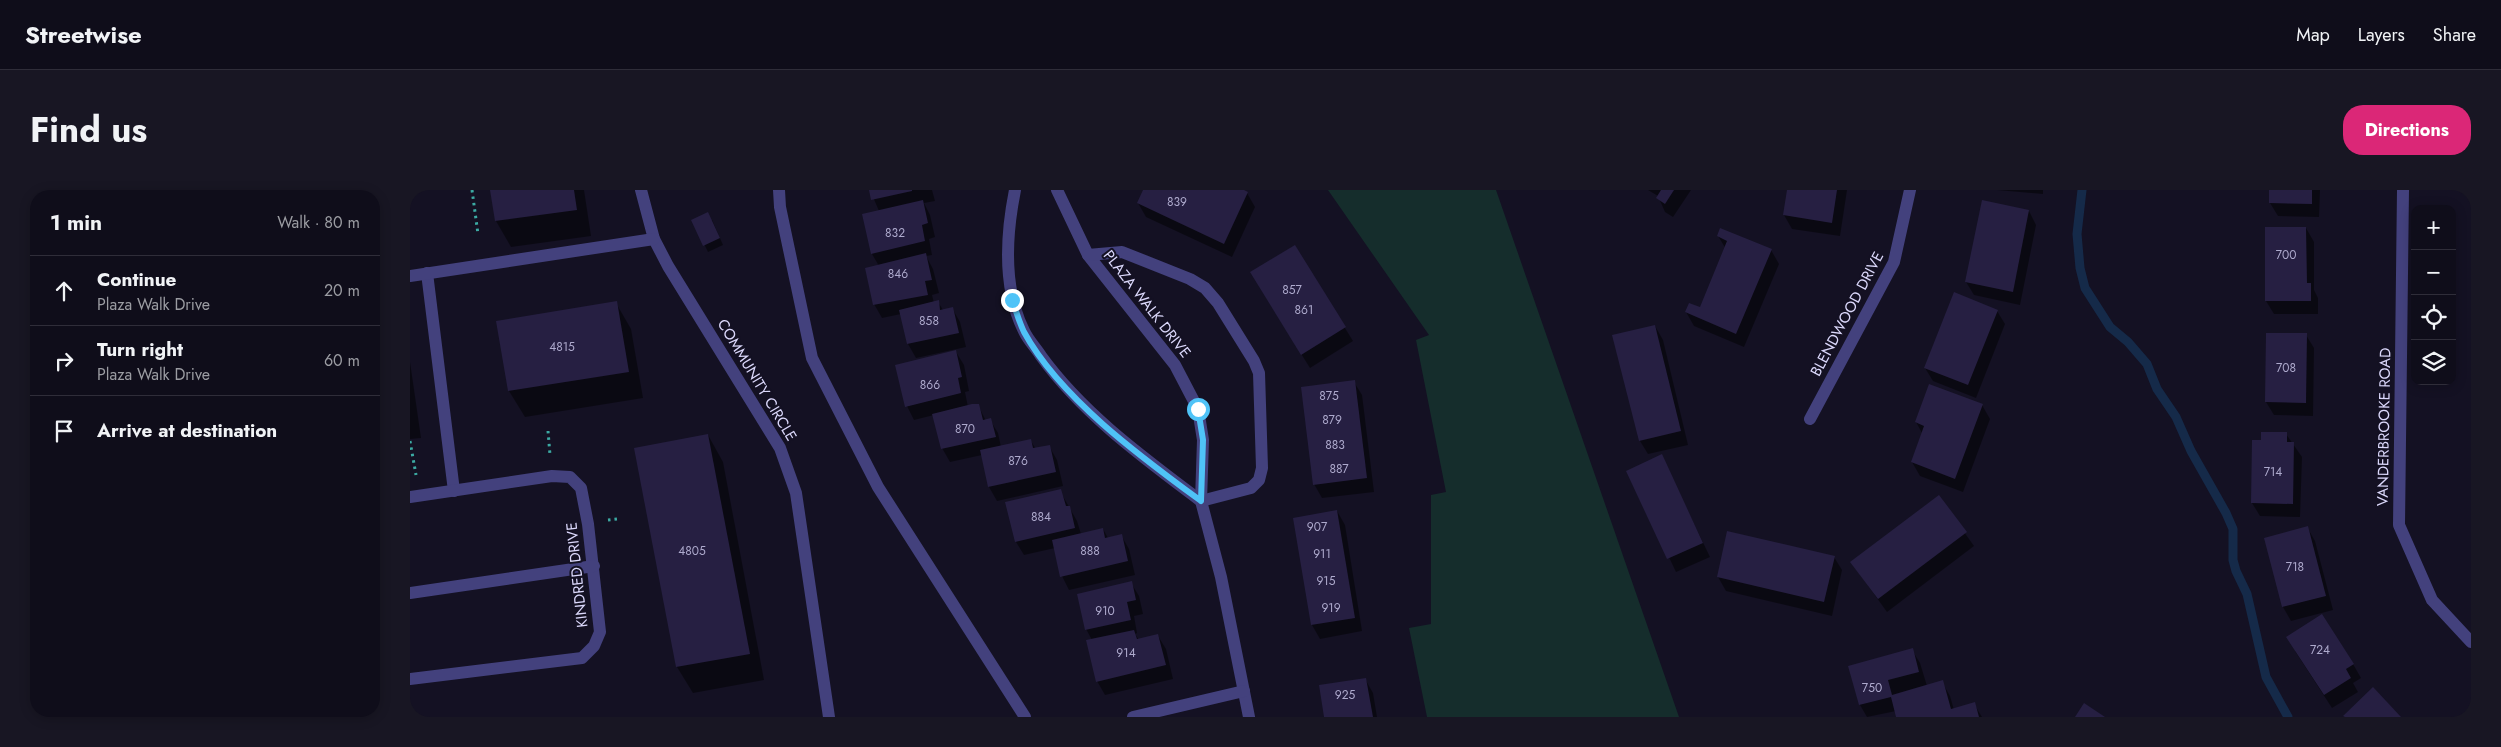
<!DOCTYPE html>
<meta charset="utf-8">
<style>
:root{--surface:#0f0d1a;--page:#181623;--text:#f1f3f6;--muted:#9b9ca2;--line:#2f2d39;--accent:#db2777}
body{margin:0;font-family:Jost,sans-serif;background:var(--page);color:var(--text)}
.controls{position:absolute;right:15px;top:15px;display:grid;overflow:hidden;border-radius:10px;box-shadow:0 2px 12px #0003}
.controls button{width:45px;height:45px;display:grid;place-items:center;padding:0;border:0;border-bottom:1px solid var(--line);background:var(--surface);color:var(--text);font:25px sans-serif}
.stop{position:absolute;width:15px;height:15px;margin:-11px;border:4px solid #4fc3f7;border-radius:50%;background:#fff}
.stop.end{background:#4fc3f7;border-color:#fff;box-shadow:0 1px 5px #0008}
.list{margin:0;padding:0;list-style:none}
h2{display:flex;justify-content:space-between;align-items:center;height:65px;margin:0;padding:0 20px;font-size:21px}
h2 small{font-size:16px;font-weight:400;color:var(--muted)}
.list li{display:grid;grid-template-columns:32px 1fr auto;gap:15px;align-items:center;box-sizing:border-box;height:70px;padding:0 20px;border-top:1px solid var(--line)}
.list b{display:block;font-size:19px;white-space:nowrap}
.list p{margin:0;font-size:16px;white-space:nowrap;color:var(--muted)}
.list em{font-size:16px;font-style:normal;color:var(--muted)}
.icon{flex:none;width:28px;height:28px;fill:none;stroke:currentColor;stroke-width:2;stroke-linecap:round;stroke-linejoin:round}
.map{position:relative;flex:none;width:2061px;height:527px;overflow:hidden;border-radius:20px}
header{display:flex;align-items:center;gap:30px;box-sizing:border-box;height:70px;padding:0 25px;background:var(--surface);border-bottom:1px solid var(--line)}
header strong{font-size:24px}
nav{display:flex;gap:28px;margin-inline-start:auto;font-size:18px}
.intro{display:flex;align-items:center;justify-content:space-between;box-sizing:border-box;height:120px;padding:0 30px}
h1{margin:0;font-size:35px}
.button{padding:12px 22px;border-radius:20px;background:var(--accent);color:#fff;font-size:18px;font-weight:700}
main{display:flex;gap:30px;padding:0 30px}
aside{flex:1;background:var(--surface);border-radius:20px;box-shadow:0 2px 12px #0003}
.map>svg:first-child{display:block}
.green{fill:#152d2c}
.shadow{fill:#0007}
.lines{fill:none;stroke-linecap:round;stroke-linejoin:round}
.stream{stroke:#152a49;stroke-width:9}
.building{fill:#261f42}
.path{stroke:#3caaa3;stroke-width:3;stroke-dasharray:2.5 4;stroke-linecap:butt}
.minor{stroke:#43417d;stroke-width:12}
.route{stroke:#4fc3f7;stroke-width:6}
.labels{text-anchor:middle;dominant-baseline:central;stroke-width:4;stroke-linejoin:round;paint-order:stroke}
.number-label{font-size:12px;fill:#aeaacd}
.street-label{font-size:15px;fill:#dbd8fb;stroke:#141123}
</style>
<header>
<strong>Streetwise</strong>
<nav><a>Map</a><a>Layers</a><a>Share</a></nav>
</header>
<div class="intro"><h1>Find us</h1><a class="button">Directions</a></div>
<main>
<aside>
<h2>1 min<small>Walk · 80 m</small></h2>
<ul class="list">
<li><svg class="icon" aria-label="ahead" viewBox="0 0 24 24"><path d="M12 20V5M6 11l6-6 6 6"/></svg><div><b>Continue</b><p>Plaza Walk Drive</p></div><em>20 m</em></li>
<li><svg class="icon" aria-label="right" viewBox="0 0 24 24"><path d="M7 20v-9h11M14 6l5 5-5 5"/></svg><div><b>Turn right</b><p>Plaza Walk Drive</p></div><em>60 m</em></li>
<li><svg class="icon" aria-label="arrive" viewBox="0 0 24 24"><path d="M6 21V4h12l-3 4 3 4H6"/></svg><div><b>Arrive at destination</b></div></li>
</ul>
</aside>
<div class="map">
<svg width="2061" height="527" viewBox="0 0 2061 527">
<rect width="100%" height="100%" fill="#141123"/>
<!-- green -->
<polygon class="green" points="918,0 1086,0 1269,527 1017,527 999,438 1021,434 1021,305 1036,302 1006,150 1019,145"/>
<!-- shadow -->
<g class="shadow">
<polygon points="82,0 174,0 181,46 101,57 86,31"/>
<polygon points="460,0 522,0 525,11 514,13 520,25 525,47 519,49 522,65 516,66 523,79 529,103 522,105 524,113 528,112 533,120 542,118 550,132 556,157 506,168 498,154 491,124 472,128 464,114 469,76 462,64 469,21"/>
<polygon points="734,0 831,0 837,3 845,17 822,67 736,27 728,13"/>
<polygon points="1238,0 1281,0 1263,27 1255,22 1248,6"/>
<polygon points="1378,0 1437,0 1430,46 1382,39 1374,25"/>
<polygon points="1587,0 1633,0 1633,4"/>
<polygon points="1846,0 1910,0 1909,27 1868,26 1860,13 1861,0"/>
<polygon points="1619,21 1626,35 1610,115 1564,105 1556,92"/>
<polygon points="302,30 313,55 298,62 283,31"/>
<polygon points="1896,38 1904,52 1904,100 1908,108 1908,124 1864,124 1856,111"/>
<polygon points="1308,46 1361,60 1369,74 1334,157 1284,136 1276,122 1290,119 1316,59"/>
<polygon points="885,57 943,151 900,178 849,96"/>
<polygon points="206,113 221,139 233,208 115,227 99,201 88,132"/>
<polygon points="1587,121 1595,134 1566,208 1523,191 1515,178"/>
<polygon points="1245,136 1253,150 1278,255 1238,264 1230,251"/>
<polygon points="1896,145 1904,158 1903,226 1864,225 1856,212"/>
<polygon points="546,162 554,175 559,201 555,202 558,217 568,215 576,231 580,230 588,243 591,257 620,250 626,259 639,256 647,270 653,296 587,311 579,297 572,265 540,272 532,258 524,225 504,230 497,216"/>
<polygon points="0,172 11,248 0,249"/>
<polygon points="944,192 952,205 964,302 912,308 904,294"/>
<polygon points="1572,215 1580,229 1553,302 1510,286 1502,272 1512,243 1506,232"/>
<polygon points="1876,244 1892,267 1890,327 1850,326 1842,313"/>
<polygon points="298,245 313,272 354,490 283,503 267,477 226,259"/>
<polygon points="1251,266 1300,367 1266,382 1218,281"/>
<polygon points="650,301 667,331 671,344 693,339 698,348 711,345 719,359 725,385 659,400 652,386 645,358 614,365 606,352"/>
<polygon points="1529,307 1564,356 1477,422 1441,372"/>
<polygon points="927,321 935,335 952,441 910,449 902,435 884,329"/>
<polygon points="1897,337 1905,351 1923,420 1881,431 1873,417 1855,349"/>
<polygon points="1318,342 1424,367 1432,380 1422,426 1316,401 1308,387"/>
<polygon points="721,393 729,406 733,424 724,426 727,443 725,444 729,450 748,446 756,459 763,489 695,505 687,491 682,450 676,439"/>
<polygon points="1502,460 1510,473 1517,496 1532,492 1540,506 1544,520 1564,514 1572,527 1488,527 1486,521 1457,527 1450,515 1440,477"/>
<polygon points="1885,461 1943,474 1951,488 1943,493 1948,502 1922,518"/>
<polygon points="955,489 963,503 967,527 916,527"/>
</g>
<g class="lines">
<!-- stream -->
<polyline class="stream" points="1672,0 1667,44 1670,78 1675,98 1700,137 1718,152 1737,174 1747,199 1766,227 1781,261 1816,323 1823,339 1823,370 1826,381 1837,404 1856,487 1878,527"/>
</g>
<!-- building -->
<g class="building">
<polygon points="80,0 164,0 167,20 85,31"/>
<polygon points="459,0 502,0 502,1 461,10"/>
<polygon points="733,0 834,0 838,2 814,54 727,13"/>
<polygon points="1251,0 1264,0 1255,14 1246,8"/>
<polygon points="1377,0 1427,0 1422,33 1373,25"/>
<polygon points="1859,0 1902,0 1902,14 1859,13"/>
<polygon points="513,10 518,33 512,35 515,51 461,64 452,24"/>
<polygon points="1572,10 1619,20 1603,102 1555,92"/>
<polygon points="298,22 310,48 293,56 281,30"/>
<polygon points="1855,37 1896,37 1897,93 1901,93 1901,111 1855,111"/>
<polygon points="1310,38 1362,59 1326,144 1275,122 1279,113 1290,117 1317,51 1307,46"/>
<polygon points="885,55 936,137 891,165 840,82"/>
<polygon points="516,63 522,90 515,91 518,105 463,115 455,78"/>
<polygon points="1544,102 1588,120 1558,195 1514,178"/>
<polygon points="529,110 530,120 543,117 549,143 497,154 489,120"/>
<polygon points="207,111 219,182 98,201 86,131"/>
<polygon points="1245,135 1271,241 1229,251 1202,145"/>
<polygon points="1856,143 1897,143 1896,213 1855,212"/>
<polygon points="546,160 552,187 548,188 551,203 495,217 485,175"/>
<polygon points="945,190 957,288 903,295 891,197"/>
<polygon points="1519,194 1573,214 1545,289 1501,272 1514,236 1505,232"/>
<polygon points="562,214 569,214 573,230 581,228 586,247 531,259 522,224"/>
<polygon points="1851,242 1877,242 1877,252 1884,252 1883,314 1841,313 1842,250 1851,250"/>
<polygon points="298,244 340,464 266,477 224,258"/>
<polygon points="621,249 623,258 640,255 646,282 578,297 570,260"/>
<polygon points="1252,264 1293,353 1257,369 1216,281"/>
<polygon points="651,299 656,316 660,316 665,338 605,352 595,312"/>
<polygon points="1529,305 1557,342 1468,409 1440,372"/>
<polygon points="927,320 945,428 901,435 883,328"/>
<polygon points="1898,336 1916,406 1872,417 1854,348"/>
<polygon points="693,338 695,348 712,344 718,371 650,387 642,350"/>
<polygon points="1317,341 1425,366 1414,412 1307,387"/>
<polygon points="722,391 726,410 717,412 721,430 675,440 667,404"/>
<polygon points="1912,424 1944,474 1936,479 1941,488 1914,505 1876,447"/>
<polygon points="724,440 727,449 748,444 756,475 686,492 676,450"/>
<polygon points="1503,458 1509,482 1478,490 1482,505 1533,490 1541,519 1565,512 1569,527 1486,527 1481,507 1449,515 1438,476"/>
<polygon points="956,488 963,527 914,527 909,495"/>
<polygon points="1963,497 1991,527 1935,527 1933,526"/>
<polygon points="1674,513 1695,527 1665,527"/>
</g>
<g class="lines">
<!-- path -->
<g class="path">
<polyline points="62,0 68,44"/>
<polyline points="138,241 140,265"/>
<polyline points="0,251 6,285"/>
<polyline points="198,330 207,329"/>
</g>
<!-- minor -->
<g class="minor">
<polyline points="231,0 244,49 258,76 370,258 386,303 419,527"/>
<polyline points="369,0 370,17 402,168 468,297 615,527"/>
<path d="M605,0c-9,45 -12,99 9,141 4,9 12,17 17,25 42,58 103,102 160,145"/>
<polyline points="647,0 678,65 765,175 788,219 793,250 791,311 811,387 839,527"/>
<polyline points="1993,0 1989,335 2022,410 2061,452"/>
<polyline points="678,65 712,62 780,89 795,98 808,113 844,171 849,183 852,278 849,290 841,298 791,311"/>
<polyline points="17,83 44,301"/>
<polyline points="0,86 244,49"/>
<polyline points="1400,229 1484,72 1500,0"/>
<polyline points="0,307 142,286 160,287 171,298 178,334 190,442 184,456 172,468 0,489"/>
<polyline points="0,403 184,376"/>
<polyline points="723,527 834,501"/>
</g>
</g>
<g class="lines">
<!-- route -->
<path class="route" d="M602,110c4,10 7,22 12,32 36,66 117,125 177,169l2,-61 -5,-31"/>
</g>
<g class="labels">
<!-- number labels -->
<g class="number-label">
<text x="767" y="12">839</text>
<text x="485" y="43">832</text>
<text x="1876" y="65">700</text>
<text x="488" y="84">846</text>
<text x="882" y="100">857</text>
<text x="894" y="120">861</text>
<text x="519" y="131">858</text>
<text x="152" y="157">4815</text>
<text x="1876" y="178">708</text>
<text x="520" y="195">866</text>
<text x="919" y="206">875</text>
<text x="922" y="230">879</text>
<text x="555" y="239">870</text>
<text x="925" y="255">883</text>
<text x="608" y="271">876</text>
<text x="929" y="279">887</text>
<text x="1863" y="282">714</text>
<text x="631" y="327">884</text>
<text x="907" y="337">907</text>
<text x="282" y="361">4805</text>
<text x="680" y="361">888</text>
<text x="912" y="364">911</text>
<text x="1885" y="377">718</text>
<text x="916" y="391">915</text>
<text x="921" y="418">919</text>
<text x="695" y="421">910</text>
<text x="1910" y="460">724</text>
<text x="716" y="463">914</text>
<text x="1462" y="498">750</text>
<text x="935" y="505">925</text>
</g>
<!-- street labels -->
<g class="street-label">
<text transform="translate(737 114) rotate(52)">PLAZA WALK DRIVE</text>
<text transform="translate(1437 124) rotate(-62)">BLENDWOOD DRIVE</text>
<text transform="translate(347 190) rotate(59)">COMMUNITY CIRCLE</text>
<text transform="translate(1974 237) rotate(-89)">VANDERBROOKE ROAD</text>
<text transform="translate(167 385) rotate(-96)">KINDRED DRIVE</text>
</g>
</g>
</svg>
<div class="controls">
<button>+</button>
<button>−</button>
<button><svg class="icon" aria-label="locate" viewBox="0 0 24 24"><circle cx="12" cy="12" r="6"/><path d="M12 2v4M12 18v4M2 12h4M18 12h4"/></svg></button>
<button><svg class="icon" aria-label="layers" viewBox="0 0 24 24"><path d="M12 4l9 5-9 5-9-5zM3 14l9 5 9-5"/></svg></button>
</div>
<div class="stop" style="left:788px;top:219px"></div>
<div class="stop end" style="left:602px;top:110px"></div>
</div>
</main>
